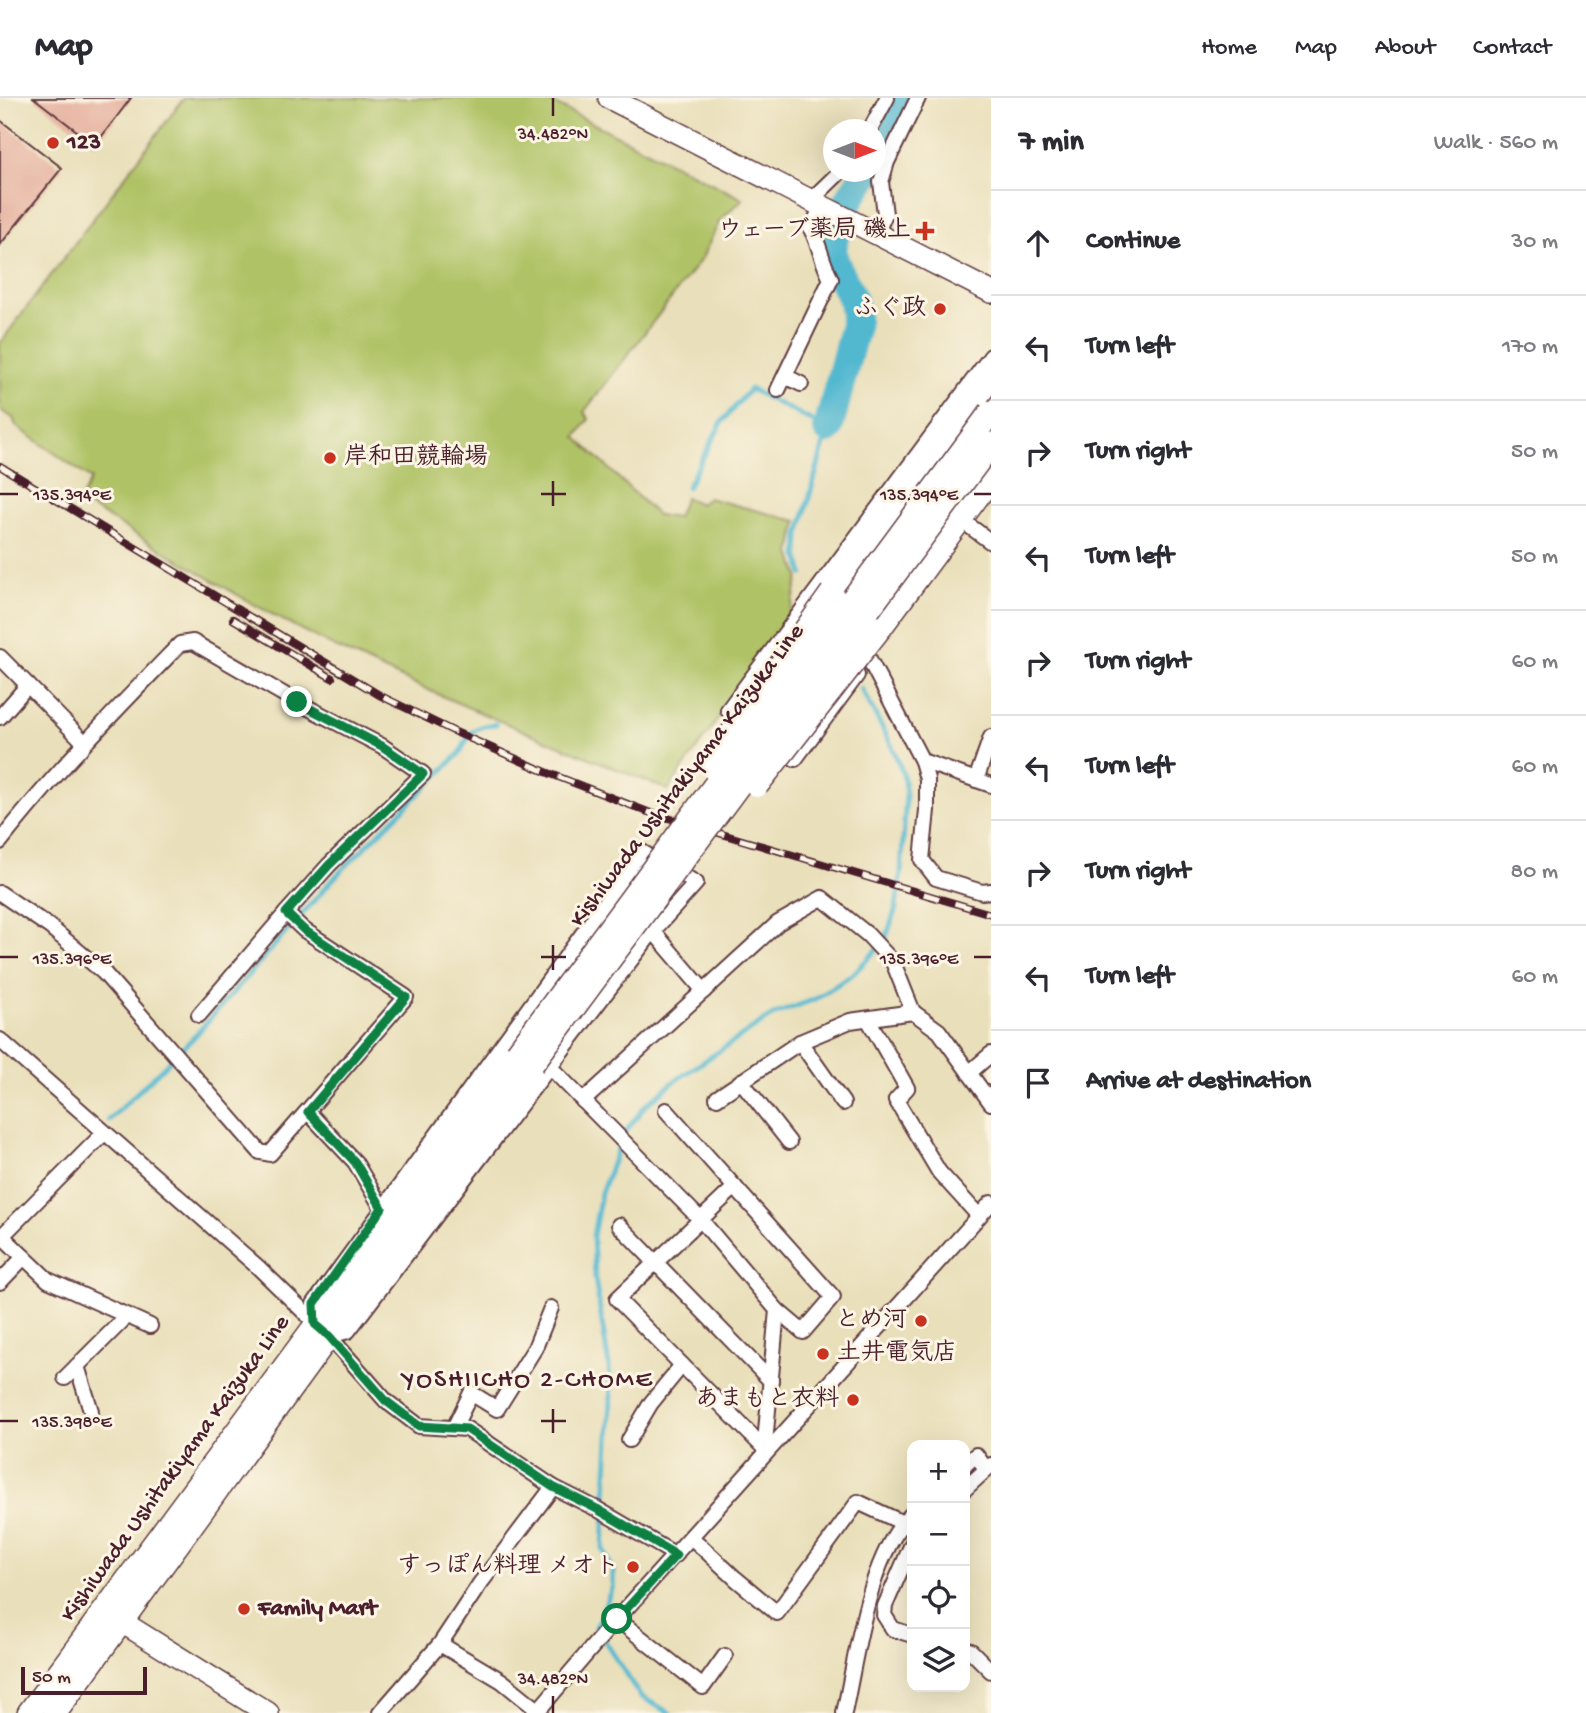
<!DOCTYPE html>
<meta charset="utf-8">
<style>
:root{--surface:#fff;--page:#f2f2f3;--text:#2b2b33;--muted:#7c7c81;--line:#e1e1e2}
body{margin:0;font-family:"Gochi Hand","Klee One",sans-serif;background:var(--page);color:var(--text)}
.controls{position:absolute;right:21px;bottom:21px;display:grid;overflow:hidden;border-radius:14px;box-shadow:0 7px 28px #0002}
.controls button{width:63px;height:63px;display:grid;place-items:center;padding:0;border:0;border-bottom:2px solid var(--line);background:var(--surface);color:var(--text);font:35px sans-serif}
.compass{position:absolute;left:823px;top:21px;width:63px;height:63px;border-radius:50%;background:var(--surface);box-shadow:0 7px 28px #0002;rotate:90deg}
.scale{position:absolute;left:21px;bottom:18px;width:126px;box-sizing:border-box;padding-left:7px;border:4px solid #4a1f2b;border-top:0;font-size:19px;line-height:24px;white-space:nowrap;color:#4a1f2b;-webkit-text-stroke:5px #fcf5e5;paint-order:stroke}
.stop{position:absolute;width:21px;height:21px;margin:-16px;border:5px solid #0b8043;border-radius:50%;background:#fff}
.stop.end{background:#0b8043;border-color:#fff;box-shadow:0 2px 7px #0008}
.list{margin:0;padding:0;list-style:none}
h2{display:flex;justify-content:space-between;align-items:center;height:91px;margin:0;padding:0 28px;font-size:30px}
h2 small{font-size:23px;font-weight:400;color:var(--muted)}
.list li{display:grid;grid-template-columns:46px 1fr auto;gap:21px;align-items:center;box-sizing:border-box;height:105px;padding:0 28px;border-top:2px solid var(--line)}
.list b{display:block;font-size:26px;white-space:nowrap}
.list em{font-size:23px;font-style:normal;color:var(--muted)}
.icon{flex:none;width:38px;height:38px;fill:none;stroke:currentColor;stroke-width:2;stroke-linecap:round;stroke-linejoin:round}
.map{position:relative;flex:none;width:991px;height:1615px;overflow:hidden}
header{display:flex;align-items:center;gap:42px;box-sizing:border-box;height:98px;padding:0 35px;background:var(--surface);border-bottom:2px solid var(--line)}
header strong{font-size:33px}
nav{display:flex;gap:38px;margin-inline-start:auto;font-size:24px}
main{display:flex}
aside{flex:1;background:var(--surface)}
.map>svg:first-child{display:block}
.green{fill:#afc265;stroke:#7c7048;stroke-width:2}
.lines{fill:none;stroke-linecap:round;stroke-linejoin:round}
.stream{stroke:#51b8d0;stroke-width:5}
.river{stroke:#51b8d0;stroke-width:30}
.building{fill:#e5af9c}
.street-casing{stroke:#623c40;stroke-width:18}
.secondary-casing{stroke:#623c40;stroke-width:24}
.primary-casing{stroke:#623c40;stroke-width:26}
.street{stroke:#fff;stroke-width:14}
.secondary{stroke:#fff;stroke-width:21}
.primary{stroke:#fff;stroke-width:23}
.rail-casing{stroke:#4a1f2b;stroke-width:8}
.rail{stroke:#fcf5e5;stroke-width:5;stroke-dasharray:16;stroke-linecap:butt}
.primary-bridge-casing{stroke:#623c40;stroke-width:26;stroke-linecap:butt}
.primary-bridge{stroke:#fff;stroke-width:23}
.route{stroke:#0b8043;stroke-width:9}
.ticks{fill:none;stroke:#4a1f2b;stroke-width:2.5}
.poi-dot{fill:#c8321e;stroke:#fcf5e5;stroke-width:2.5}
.labels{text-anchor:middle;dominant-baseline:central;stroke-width:6;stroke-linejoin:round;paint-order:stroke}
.poi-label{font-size:24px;font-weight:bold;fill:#4a1f2b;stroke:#fcf5e5;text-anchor:end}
.street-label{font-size:24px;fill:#4a1f2b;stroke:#fcf5e5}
.neighbourhood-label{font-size:26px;letter-spacing:2px;fill:#4a1f2b;stroke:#fcf5e5}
.ticks-label{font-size:18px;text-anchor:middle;fill:#4a1f2b;stroke:#fcf5e5;stroke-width:6;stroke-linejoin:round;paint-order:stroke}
</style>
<header>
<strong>Map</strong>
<nav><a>Home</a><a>Map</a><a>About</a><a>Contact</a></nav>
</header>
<main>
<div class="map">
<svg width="991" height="1615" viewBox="0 0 991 1615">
<rect width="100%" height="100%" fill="#fcf5e5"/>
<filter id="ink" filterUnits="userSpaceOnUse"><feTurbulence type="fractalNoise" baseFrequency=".0143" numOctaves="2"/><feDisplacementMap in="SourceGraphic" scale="14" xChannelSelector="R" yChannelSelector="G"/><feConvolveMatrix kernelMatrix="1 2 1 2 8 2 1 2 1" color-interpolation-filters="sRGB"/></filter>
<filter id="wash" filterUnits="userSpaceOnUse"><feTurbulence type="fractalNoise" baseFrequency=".00686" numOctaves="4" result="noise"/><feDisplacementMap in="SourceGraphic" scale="28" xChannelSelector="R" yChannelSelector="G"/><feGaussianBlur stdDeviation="1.57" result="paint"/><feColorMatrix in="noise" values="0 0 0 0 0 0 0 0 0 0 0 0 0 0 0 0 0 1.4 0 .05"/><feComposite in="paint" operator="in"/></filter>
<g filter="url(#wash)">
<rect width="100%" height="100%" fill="#e9dfba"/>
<!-- green -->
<path class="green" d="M184,0h359l200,101 -23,21 -18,38 -118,154 5,7 -13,18 81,78 20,3 8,-21 15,7 8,-6 89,23 -6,32 8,24 -10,41 -121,172c-105,-43 -211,-85 -314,-134 -95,-44 -184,-102 -274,-155l11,-22 -75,-53 -3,-8 -13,-8v-67z"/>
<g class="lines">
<!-- stream -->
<g class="stream">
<polyline points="687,389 722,324 750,291 828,331 799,437 798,457 803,476"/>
<path d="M109,1022l83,-81 141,-160 127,-126c10,-20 12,-27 36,-29"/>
<polyline points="670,1615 640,1598 596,1529 613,1488 613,1472 603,1451 611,1303 609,1268 595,1180 593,1138 601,1095 623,1037 645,1008 676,982 773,917 815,901 853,876 885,843 896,810 901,775 906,696 903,676 892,648 861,590"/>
</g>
<!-- river -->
<g class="river">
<polyline points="876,59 905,0"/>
<path d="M828,331l27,-104c2,-33 -12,-37 -21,-65 -8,-26 19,-69 34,-88"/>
</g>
</g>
<g id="blocks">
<!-- building -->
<g class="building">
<polygon points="34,0 131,0 95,47"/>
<polygon points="0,22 62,70 0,147"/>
</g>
</g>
</g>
<g filter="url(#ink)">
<use href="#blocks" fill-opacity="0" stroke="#623c40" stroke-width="2"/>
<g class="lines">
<defs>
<g id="street">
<polyline points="870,32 887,0"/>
<polyline points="811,102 840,74"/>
<polyline points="876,136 885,116 881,84 887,64 918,0"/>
<polyline points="785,278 801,286"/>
<path d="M778,292l53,-111c-9,-16 -11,-34 -20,-50l11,-23"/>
<polyline points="968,427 991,444"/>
<polyline points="0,559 85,645"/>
<polyline points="869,561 922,663 927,681 927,712 922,762 936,780 982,794 991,793"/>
<polyline points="0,619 28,587"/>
<polyline points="747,626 728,612 991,258"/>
<polyline points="777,649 795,661 857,577"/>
<polyline points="922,663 991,687"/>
<polyline points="976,682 991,639"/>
<path d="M0,744c55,-70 118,-134 180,-198l13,-2 104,60 85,44 41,28 -94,91 -43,48 18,17 102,67 -136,157 -10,-2 -156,-179 -54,-46 -50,-34"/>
<polyline points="653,833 704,893"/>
<polyline points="199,917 286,815"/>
<polyline points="868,921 907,990 896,1002 939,1074 979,1118"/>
<polyline points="0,942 259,1170 329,1238 386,1303 419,1328 467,1331 553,1389 597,1411 676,1457"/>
<polyline points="800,944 843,1005"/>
<polyline points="550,969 701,1122 777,1212 764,1356"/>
<polyline points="969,975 991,956"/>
<polyline points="741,983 789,1044"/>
<polyline points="717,1000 800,944 850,923 913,914 939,933 991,1005"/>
<polyline points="583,1003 778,825 822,800 868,837 893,864 913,914"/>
<polyline points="666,1012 833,1199 803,1234 777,1212"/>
<polyline points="308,1014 355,1064 382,1110"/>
<polyline points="735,1089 617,1201 765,1351"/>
<polyline points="619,1127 771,1283"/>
<polyline points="2,1138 48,1182 150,1228"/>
<polyline points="0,1140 104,1035"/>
<polyline points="0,1184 24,1159"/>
<polyline points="315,1226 314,1206 642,754 696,785 653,833 348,1233 329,1238"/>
<polyline points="77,1268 91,1313"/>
<polyline points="65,1280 127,1218"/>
<polyline points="454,1330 471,1295 497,1311 535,1250 551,1210"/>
<polyline points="629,1342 651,1305 682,1267"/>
<polyline points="965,1367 976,1357 986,1371"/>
<polyline points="965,1391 991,1367"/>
<polyline points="691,1439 735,1480 777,1515 858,1404 903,1425"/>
<polyline points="912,1446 885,1508 884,1517 893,1531 912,1537"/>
<polyline points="617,1521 703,1589 725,1558"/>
<polyline points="440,1546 502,1583 538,1612"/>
<polyline points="965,1551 971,1553 991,1573"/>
<polyline points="380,1615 440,1546 479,1487 553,1389"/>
<polyline points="536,1615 606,1533 991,1105"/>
<path d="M844,1615c13,-58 24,-159 68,-199"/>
</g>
<g id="secondary">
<polyline points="609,0 991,194"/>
<polyline points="109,1516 268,1615"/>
</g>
<g id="primary">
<polyline points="832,495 991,279"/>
<polyline points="880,530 991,380"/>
<polyline points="29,1615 517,955"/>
<polyline points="55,1615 338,1225 532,966"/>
</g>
</defs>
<!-- street casing -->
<use href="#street" class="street-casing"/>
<!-- secondary casing -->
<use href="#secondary" class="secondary-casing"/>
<!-- primary casing -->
<use href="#primary" class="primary-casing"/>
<!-- street -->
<use href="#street" class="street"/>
<!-- secondary -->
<use href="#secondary" class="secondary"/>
<!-- primary -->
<use href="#primary" class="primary"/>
<defs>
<g id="rail">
<polyline points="0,368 381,598 453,633 546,674 648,714 991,816"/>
<polyline points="233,521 332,580"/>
</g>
</defs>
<!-- rail casing -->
<use href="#rail" class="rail-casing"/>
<!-- rail -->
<use href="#rail" class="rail"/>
<defs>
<g id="primary-bridge">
<polyline points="713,670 728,641 832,495"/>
<polyline points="757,687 880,530"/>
<polyline points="517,955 991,314"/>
<polyline points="532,966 991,346"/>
</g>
</defs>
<!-- primary-bridge casing -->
<use href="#primary-bridge" class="primary-bridge-casing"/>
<!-- primary-bridge -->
<use href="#primary-bridge" class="primary-bridge"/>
</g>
</g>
<g class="lines" filter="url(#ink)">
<!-- route -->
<polyline class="route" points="297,604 382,648 423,676 329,767 286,815 304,832 406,899 308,1014 355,1064 382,1110 314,1206 315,1226 329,1238 386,1303 419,1328 467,1331 553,1389 597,1411 676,1457 617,1521"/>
</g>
<!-- ticks -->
<path class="ticks" d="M553,0v18M553,383v25M0,396h18M541,396h25M974,396h17M553,847v25M0,859h18M541,859h25M974,859h17M553,1311v24M0,1323h18M541,1323h25M553,1598v17"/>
<!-- markers -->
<g class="poi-dot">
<circle cx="53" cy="45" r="7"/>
<path d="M921.5 122.5h7v7h7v7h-7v7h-7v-7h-7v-7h7z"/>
<circle cx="940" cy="211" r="7"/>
<circle cx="330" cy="360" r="7"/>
<circle cx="921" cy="1223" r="7"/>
<circle cx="823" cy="1256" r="7"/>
<circle cx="853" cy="1302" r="7"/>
<circle cx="633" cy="1469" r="7"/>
<circle cx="244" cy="1511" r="7"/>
</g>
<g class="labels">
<!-- poi labels -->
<g class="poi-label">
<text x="67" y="45" text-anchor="start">123</text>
<text x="911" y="133">ウェーブ薬局 磯上</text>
<text x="926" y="211">ふぐ政</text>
<text x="344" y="360" text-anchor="start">岸和田競輪場</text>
<text x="907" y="1223">とめ河</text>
<text x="837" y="1256" text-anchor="start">土井電気店</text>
<text x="839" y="1302">あまもと衣料</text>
<text x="619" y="1469">すっぽん料理 メオト</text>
<text x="258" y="1511" text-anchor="start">Family Mart</text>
</g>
<!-- street labels -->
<g class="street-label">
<text transform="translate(688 678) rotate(-53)">Kishiwada Ushitakiyama Kaizuka Line</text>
<text transform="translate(176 1371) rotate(-54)">Kishiwada Ushitakiyama Kaizuka Line</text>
</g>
<!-- neighbourhood labels -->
<g class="neighbourhood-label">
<text x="528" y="1283">YOSHIICHO 2-CHOME</text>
</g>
</g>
<g class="ticks-label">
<text x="553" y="41">34.482°N</text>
<text x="919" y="402">135.394°E</text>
<text x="72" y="402">135.394°E</text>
<text x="919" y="866">135.396°E</text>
<text x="72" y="866">135.396°E</text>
<text x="72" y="1329">135.398°E</text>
<text x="553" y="1586">34.482°N</text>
</g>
</svg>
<div class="controls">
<button>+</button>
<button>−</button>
<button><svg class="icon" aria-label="locate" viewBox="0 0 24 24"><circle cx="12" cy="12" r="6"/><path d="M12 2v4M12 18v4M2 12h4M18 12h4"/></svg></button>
<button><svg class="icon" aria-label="layers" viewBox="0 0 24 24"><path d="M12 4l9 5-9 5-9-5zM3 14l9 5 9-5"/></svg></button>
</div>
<svg class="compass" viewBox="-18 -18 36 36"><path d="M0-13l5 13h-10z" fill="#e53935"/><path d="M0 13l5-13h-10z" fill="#7c7c81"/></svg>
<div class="scale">50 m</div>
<div class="stop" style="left:617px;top:1521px"></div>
<div class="stop end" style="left:297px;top:604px"></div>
</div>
<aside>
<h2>7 min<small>Walk · 560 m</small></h2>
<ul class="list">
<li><svg class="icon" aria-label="ahead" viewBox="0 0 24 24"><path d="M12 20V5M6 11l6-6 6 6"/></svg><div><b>Continue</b></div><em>30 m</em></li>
<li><svg class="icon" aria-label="left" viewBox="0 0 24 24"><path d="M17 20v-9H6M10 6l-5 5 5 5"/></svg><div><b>Turn left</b></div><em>170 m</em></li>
<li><svg class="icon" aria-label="right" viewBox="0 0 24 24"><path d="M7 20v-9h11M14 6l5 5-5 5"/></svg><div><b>Turn right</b></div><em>50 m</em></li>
<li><svg class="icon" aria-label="left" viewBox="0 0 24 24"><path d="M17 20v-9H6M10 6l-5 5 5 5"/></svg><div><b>Turn left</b></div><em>50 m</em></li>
<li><svg class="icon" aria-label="right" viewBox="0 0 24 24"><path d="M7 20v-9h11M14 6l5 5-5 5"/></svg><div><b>Turn right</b></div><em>60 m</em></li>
<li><svg class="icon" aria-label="left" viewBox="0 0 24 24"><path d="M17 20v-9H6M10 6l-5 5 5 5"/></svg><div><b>Turn left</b></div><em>60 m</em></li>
<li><svg class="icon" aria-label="right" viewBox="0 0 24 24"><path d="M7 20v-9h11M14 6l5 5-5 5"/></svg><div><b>Turn right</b></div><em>80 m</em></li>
<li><svg class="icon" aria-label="left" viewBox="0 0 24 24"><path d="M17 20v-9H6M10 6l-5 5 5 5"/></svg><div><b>Turn left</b></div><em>60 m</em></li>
<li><svg class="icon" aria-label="arrive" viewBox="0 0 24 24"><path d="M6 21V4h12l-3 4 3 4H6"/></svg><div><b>Arrive at destination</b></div></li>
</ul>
</aside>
</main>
